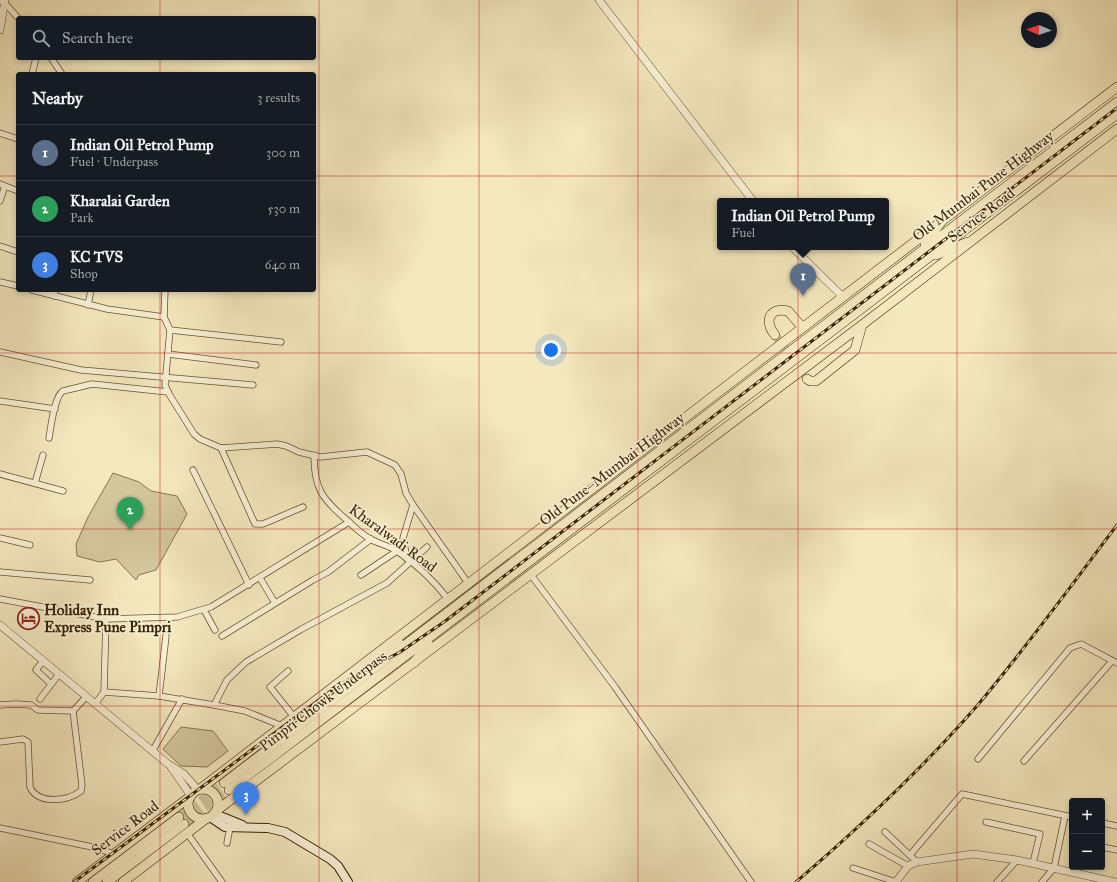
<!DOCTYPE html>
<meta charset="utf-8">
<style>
:root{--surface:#171b24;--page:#242831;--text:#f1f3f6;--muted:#9ea1a6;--line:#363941;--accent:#db2777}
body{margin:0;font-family:"IM FELL Great Primer",serif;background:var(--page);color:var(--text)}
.controls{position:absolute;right:12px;bottom:12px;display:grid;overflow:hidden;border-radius:4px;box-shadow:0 2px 6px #0003}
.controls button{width:36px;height:36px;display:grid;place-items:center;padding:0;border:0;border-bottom:1px solid var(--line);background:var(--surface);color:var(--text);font:20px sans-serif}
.compass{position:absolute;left:1021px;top:12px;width:36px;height:36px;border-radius:50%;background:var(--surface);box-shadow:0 2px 6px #0003;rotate:272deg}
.you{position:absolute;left:551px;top:350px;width:14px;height:14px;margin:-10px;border:3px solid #fff;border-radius:50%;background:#1a73e8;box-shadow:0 0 0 6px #1a73e833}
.badge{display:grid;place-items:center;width:26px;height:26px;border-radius:50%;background:var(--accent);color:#fff;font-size:13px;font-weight:700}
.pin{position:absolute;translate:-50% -33px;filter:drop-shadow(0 1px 2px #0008)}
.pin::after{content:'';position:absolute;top:21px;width:14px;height:12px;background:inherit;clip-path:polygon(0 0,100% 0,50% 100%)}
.popup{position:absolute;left:717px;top:198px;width:172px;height:52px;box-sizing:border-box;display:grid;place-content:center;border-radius:4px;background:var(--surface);filter:drop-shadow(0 1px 3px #0005);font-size:13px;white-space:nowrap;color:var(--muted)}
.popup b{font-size:15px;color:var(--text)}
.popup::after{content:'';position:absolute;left:50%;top:100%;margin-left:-8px;border:8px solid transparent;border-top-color:var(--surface)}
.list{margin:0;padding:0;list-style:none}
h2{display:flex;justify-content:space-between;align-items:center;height:52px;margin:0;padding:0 16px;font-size:17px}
h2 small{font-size:13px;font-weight:400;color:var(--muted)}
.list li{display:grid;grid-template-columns:26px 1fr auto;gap:12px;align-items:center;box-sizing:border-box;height:56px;padding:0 16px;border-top:1px solid var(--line)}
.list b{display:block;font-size:15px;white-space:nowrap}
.list p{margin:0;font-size:13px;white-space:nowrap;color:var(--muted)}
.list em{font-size:13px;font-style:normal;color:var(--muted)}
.icon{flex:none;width:22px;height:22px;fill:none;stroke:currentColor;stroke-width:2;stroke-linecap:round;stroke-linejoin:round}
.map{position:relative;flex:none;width:1117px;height:882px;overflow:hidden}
.search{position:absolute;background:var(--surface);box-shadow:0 2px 6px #0003;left:16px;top:16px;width:300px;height:44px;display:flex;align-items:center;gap:10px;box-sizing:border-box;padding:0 14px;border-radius:4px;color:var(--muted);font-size:15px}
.panel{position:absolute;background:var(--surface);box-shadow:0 2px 6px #0003;left:16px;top:72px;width:300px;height:220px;border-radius:4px}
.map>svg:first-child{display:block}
.green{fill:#d4c79e;stroke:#867551}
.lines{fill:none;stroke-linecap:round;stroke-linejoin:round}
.primary-tunnel{stroke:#cec199;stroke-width:9;stroke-dasharray:9 4.5;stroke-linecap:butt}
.trunk-tunnel{stroke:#cec199;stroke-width:9;stroke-dasharray:9 4.5;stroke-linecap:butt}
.minor-casing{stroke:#675432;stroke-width:7}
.tertiary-casing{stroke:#675432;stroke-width:8}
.secondary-casing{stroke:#382304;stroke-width:10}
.primary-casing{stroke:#382304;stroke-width:10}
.trunk-casing{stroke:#382304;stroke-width:10}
.minor{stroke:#f8f0d5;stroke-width:5.5}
.tertiary{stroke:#f8f0d5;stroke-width:7}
.secondary{stroke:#f8f0d5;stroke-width:8}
.primary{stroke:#f4e8be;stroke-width:9}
.trunk{stroke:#f4e8be;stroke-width:9}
.rail-casing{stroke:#382304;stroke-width:3}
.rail{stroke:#f8f0d5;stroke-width:1.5;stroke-dasharray:4.5;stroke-linecap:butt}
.grid{fill:none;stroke:#d62828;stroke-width:1;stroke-opacity:0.55}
.labels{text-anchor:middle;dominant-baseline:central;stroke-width:3.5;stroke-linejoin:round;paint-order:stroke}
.street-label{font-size:15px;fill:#382304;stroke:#f8f0d5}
.poi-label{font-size:15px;font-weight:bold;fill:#382304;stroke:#f8f0d5;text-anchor:start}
</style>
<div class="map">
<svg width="1117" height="882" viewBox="0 0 1117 882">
<rect width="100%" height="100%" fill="#f4e8be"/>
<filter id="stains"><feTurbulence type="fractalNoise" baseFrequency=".005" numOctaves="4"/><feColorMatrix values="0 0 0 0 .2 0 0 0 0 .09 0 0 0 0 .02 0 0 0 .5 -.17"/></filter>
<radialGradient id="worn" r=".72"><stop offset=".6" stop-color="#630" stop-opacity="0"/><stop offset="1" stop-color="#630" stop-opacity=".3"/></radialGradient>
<!-- green -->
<g class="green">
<polygon points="113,473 139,482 151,491 177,496 187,514 156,570 139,575 136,580 116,559 100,562 77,556 76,544 88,517"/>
<polygon points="181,727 213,731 228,751 207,767 181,766 163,749"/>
</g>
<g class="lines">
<!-- primary-tunnel -->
<polyline class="primary-tunnel" points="775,335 805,376"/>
<!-- trunk-tunnel -->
<g class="trunk-tunnel">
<polyline points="179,817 224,783"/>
<polyline points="184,824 229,790"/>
</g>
<defs>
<g id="minor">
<polyline points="0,1 4,2 18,18"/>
<polyline points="51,58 62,74"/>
<polyline points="32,74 36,58"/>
<polyline points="0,133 18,139"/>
<polyline points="0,184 18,191"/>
<polyline points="0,201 5,186"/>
<polyline points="0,246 18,252"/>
<polyline points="0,282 18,286"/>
<polyline points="32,290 107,309 164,317"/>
<polyline points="165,290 164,317 170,330 165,385 169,394 194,434 200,439 221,448 277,444 286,446 299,452 320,457 367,452 395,465 401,474 406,493 413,505 468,583"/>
<polyline points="54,296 55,290"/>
<polyline points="88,305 91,290"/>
<polyline points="170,330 281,342"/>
<polyline points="0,352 81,370 253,385"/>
<polyline points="168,354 256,365"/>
<polyline points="0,401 55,409"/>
<path d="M49,438c2,-11 5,-41 14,-47l29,-7 76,8"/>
<polyline points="221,448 255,524 263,524 303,507"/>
<path d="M314,455c0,34 8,44 34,66 7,7 15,14 24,19 8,4 17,6 25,11 19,13 37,30 51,48"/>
<polyline points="193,470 249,585"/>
<polyline points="0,474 63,491"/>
<polyline points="35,483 43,455"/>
<polyline points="0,538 30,545"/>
<polyline points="407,559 403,538 413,505"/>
<polyline points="0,572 90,580"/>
<polyline points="361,575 397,551"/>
<polyline points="531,575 615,687 751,882"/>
<polyline points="260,578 275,603"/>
<polyline points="0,599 106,619 177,617 211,607 349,522"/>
<polyline points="204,610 215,630"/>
<polyline points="222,636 313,580 328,572 371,539"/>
<polyline points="43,661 36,670 51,684"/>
<polyline points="288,671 270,687 294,717"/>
<polyline points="104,692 106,619"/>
<polyline points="159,696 166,636"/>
<polyline points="40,699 59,674"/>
<polyline points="95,704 104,692 159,696 214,705 245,711 282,726"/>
<path d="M0,705l16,-1 15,1 7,5 35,1 9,74 -1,6c-13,10 -43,14 -51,-4l-2,-45 -5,-3 -23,3"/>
<polyline points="214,705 227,680 246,662 300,630 387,583 427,547"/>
<polyline points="73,711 86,697"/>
<polyline points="153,750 182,699"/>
<polyline points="978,759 1070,648 1081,644 1117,663"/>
<polyline points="1024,761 1112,661"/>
<polyline points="986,822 1040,834 1033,863"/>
<polyline points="1102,823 1117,826"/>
<polyline points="0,828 97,848 114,854"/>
<polyline points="885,832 917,862"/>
<polyline points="187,833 222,882"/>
<polyline points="227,843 230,827"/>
<polyline points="869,844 908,866"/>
<polyline points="1102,847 1117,850"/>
<polyline points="910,855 962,794 1072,817"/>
<polyline points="853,868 896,882"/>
<polyline points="997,882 1017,860"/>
<polyline points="1042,882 1054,868 1065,816"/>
</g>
<g id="tertiary">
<polyline points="599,0 753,201"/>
<polyline points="0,30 5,0"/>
<polyline points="792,247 842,296"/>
<polyline points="0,625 168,764 184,774 198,790"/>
<polyline points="171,767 191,796"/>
<polyline points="896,882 908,866 917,862 973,854 1017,860 1115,882"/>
</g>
<g id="secondary">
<polyline points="215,814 242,825"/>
<polyline points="210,817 225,827 268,828 285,832 330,859 338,866 348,882"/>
</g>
<g id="primary">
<path d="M775,335c-11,-14 -6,-28 13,-24l14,16"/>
<polyline points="807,379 810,381 816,381 855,350 862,325"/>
<polyline points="200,789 1117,87"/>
<circle cx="203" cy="804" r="15"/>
<polyline points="216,811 862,325 1117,129"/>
<polyline points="77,882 191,796"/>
<polyline points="123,882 207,818"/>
</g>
<g id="trunk">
<polyline points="925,244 944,218"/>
<polyline points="936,255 968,242"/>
<polyline points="373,657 400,644"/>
<polyline points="414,663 428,643"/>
<polyline points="224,783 1117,102"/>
<polyline points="229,790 1117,114"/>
<polyline points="93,882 179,817"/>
<polyline points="107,882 184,824"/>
</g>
</defs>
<!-- minor casing -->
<use href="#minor" class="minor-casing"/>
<!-- tertiary casing -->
<use href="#tertiary" class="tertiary-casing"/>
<!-- secondary casing -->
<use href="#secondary" class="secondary-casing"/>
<!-- primary casing -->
<use href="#primary" class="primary-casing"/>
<!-- trunk casing -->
<use href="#trunk" class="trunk-casing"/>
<!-- minor -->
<use href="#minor" class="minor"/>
<!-- tertiary -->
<use href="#tertiary" class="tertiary"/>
<!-- secondary -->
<use href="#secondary" class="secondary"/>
<!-- primary -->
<use href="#primary" class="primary"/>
<!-- trunk -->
<use href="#trunk" class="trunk"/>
<defs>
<g id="rail">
<polyline points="74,882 339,685 400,652 444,622 1117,108"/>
<path d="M796,882c64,-55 125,-112 180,-175 50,-59 95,-121 141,-182"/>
</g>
</defs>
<!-- rail casing -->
<use href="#rail" class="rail-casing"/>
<!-- rail -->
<use href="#rail" class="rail"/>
</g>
<!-- grid -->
<path class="grid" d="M160,0v18M319,0v882M479,0v882M638,0v882M798,0v882M957,0v882M160,58v16M0,176h18M314,176h803M160,290v592M0,353h1117M0,529h1117M0,706h1117"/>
<!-- icons -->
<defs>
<symbol id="hotel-ring" viewBox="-11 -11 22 22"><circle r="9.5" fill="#f8f0d5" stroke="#8f2418" stroke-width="1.5"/><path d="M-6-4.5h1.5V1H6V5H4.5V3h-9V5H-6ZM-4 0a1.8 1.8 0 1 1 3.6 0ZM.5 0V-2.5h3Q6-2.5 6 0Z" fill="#8f2418"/></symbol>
</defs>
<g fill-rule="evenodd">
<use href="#hotel-ring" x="16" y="606" width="25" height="25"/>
</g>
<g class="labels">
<!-- street labels -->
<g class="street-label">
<text transform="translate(983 186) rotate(-37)">Old Mumbai Pune Highway</text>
<text transform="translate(981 215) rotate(-37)">Service Road</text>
<text transform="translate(612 469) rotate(-37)">Old Pune–Mumbai Highway</text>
<text transform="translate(393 538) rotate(36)">Kharalwadi Road</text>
<text transform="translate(323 701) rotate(-37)">Pimpri Chowk Underpass</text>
<text transform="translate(125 828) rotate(-37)">Service Road</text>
</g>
<!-- poi labels -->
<g class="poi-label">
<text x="44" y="610">Holiday Inn<tspan x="44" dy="17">Express Pune Pimpri</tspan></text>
</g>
</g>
<rect width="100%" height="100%" filter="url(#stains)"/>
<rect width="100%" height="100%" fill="url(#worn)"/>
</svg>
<div class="controls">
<button>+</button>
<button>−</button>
</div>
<svg class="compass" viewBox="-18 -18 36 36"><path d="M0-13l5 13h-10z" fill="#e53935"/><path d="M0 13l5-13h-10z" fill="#9ea1a6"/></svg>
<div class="you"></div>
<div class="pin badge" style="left:803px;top:296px;background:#5c6f8a">1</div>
<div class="popup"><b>Indian Oil Petrol Pump</b>Fuel</div>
<div class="pin badge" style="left:130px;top:530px;background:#2e9e5b">2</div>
<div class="pin badge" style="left:246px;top:815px;background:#3f7fe0">3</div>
<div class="search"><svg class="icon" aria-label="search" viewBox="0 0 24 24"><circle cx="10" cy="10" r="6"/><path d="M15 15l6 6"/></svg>Search here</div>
<section class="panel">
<h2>Nearby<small>3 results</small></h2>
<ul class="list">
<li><span class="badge" style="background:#5c6f8a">1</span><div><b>Indian Oil Petrol Pump</b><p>Fuel · Underpass</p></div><em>300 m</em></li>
<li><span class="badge" style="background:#2e9e5b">2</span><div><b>Kharalai Garden</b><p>Park</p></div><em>530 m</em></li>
<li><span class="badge" style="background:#3f7fe0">3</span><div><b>KC TVS</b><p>Shop</p></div><em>640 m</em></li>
</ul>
</section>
</div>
